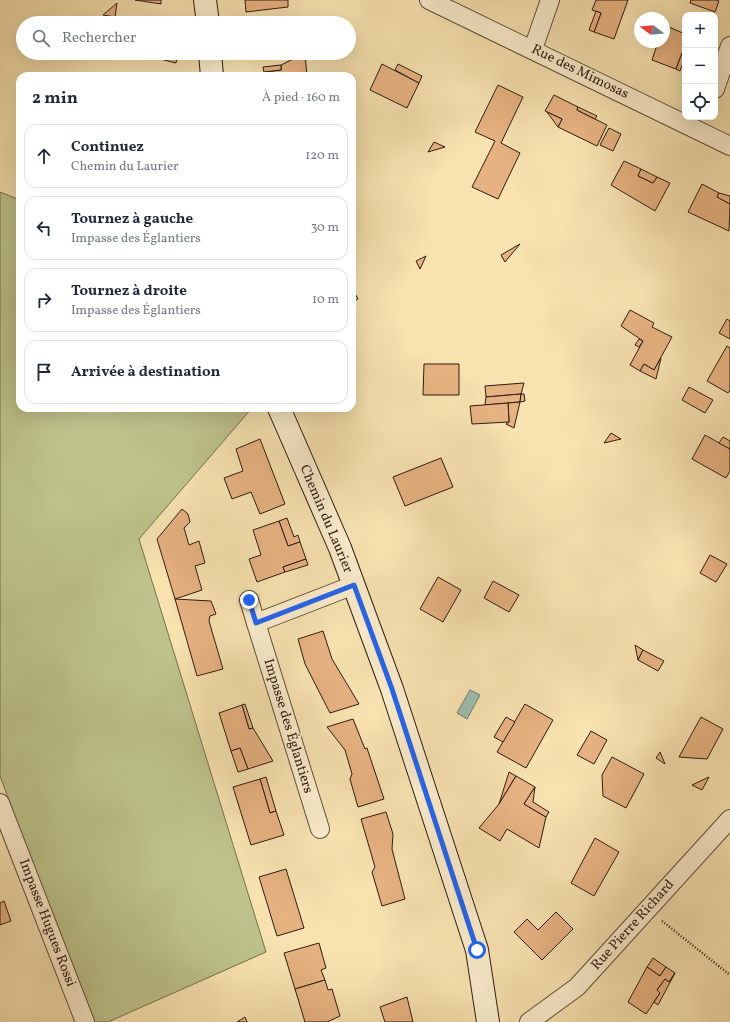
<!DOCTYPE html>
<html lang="fr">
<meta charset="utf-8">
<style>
:root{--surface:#fff;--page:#f6f6f7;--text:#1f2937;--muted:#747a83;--line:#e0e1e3}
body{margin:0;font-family:Vollkorn,serif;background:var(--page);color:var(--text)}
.controls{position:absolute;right:12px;top:12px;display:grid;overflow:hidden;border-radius:8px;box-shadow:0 4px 16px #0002}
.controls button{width:36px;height:36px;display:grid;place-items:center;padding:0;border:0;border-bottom:1px solid var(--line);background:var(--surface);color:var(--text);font:20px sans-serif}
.compass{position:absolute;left:634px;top:12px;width:36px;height:36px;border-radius:50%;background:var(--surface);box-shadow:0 4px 16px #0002;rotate:286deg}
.stop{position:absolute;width:12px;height:12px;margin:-9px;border:3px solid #2563eb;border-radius:50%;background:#fff}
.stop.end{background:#2563eb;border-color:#fff;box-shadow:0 1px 4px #0008}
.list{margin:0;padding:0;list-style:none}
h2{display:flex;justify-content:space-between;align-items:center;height:52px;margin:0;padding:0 16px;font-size:17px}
h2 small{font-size:13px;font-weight:400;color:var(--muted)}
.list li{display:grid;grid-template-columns:26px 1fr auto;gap:12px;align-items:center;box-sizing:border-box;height:64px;margin:0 8px 8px;padding:0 8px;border:1px solid var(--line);border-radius:12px}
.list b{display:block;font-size:15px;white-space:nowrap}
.list p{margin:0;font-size:13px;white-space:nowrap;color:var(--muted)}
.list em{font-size:13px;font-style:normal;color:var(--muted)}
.icon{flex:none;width:22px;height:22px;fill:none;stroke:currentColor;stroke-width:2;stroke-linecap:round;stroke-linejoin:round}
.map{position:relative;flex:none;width:730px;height:1022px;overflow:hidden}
.search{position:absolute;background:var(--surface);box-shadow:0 4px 16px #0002;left:16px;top:16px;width:340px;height:44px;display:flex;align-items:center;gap:10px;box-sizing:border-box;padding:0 14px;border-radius:22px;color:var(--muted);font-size:15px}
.panel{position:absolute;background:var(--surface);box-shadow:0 4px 16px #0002;left:16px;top:72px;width:340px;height:340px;border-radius:12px}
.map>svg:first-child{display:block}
.green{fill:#bdc38b;stroke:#75704e}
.water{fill:#9dbdaf;stroke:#707d70}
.building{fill:#e7b281;stroke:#2d1c11}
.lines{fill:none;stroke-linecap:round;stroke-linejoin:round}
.street-casing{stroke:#604e39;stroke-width:20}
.secondary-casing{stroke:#2d1c11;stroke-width:24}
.path{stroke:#2d1c11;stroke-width:2.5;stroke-dasharray:1 2;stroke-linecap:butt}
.street{stroke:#faeccc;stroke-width:18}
.secondary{stroke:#faeccc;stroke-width:22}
.route{stroke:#2563eb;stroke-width:5}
.labels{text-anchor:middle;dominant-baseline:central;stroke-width:3;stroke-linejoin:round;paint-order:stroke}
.street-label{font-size:14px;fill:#2d1c11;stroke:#faeccc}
</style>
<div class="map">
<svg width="730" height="1022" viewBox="0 0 730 1022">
<rect width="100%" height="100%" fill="#f7e2b0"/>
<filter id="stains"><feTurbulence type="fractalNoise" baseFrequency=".005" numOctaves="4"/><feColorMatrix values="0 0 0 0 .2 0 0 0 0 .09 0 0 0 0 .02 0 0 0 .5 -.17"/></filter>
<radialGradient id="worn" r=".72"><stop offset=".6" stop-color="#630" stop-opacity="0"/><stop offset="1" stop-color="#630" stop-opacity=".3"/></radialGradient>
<!-- green -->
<polygon class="green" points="0,192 20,200 20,408 252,408 139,539 266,952 108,1022 92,1022 0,776"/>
<!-- water -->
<polygon class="water" points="470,690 480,695 467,719 457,713"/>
<!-- building -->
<g class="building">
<polygon points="135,0 161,0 161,4"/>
<polygon points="245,0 288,0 288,7 246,12"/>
<polygon points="596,0 628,0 614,39 594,32 601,13 592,10"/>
<polygon points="691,0 716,0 719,1 715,12 690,3"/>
<polygon points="117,3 115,17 103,15"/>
<polygon points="596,11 601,13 594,32 589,30"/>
<polygon points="664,25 685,34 685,55 682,53 676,69 652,60 658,42 664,42"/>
<polygon points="144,53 178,53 176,63 144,55"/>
<polygon points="305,53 307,76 264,76 264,72 281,70 281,65"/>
<polygon points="682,53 685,55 685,58 680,71 676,69"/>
<polygon points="382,64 419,83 407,108 370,90"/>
<polygon points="398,64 422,76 419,83 395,70"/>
<polygon points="281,65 281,70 264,72 263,67"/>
<polygon points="498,85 523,97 501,143 520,153 498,199 472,187 495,141 475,132"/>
<polygon points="554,95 578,107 577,110 607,125 597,146 558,127 562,119 545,111"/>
<polygon points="578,107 597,116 595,119 577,110"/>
<polygon points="547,112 562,119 558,127"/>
<polygon points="609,128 621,134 613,151 600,145"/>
<polygon points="434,142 445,147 428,152"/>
<polygon points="624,161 641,169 638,176 653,183 657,177 670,183 655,211 611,185"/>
<polygon points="641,169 657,177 653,183 638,176"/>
<polygon points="702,184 719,193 717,197 730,204 729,231 688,212"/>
<polygon points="719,193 730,196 730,204 717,197"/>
<polygon points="520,244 505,262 501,255"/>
<polygon points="426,256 420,269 416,261"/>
<polygon points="352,288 358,299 352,302"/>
<polygon points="630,310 654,323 652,327 672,337 654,370 644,364 640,371 630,365 643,341 621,326"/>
<polygon points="727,319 730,321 730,339 719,333"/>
<polygon points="639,339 643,341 639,347 635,345"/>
<polygon points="727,346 730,348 730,390 728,393 707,381"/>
<polygon points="661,358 656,379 640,371 644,364 654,370"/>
<polygon points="424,364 459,364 459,395 423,395"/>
<polygon points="524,383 521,394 486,397 485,386"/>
<polygon points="689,387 713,400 705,413 682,400"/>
<polygon points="521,394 520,402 485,405 486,397"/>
<polygon points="521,394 524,394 525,401 520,402"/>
<polygon points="520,402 514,428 506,424 509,422 508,403"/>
<polygon points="508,403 509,422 472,424 470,406"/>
<polygon points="611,433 621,439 604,443"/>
<polygon points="705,435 730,449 730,471 726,478 692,459"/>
<polygon points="723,437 730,441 730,449 719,443"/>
<polygon points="260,439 285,504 260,514 251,492 232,499 224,478 243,471 236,449"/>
<polygon points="441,458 453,487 405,506 393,477"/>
<polygon points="182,509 188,514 190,522 184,528 189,545 199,541 205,563 195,566 202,590 175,599 157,539"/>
<polygon points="287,518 294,537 298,535 300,542 288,546 279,521"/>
<polygon points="279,521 288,546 300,542 306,559 283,567 285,572 257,582 249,559 261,555 253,530"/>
<polygon points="710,555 727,564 716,582 700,573"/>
<polygon points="306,559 308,565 285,572 283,567"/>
<polygon points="438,577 461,590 443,622 420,609"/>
<polygon points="493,581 519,595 509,612 484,598"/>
<polygon points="175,599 211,601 216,614 210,616 209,621 223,669 197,676"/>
<polygon points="323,631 332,659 359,704 330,713 305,664 298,639"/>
<polygon points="635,645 643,650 638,660"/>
<polygon points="643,650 664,661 658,671 638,660"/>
<polygon points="245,704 253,728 249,729 242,705"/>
<polygon points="525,704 553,720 526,768 497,752"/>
<polygon points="242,705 249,729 253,728 273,761 248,769 240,748 231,751 219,713"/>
<polygon points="506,717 515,722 503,742 494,737"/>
<polygon points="701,717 723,729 707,759 679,757"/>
<polygon points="353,719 365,749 367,748 384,799 358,807 350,779 352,774 345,750 327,727"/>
<polygon points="591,731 607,740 594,764 577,755"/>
<polygon points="240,748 248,769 238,772 231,751"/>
<polygon points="660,752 665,764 656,758"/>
<polygon points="612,757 644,774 626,808 603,796 602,775"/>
<polygon points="509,772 516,776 499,804"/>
<polygon points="516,776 535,787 524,804 546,817 539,848 507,829 500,841 479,828 499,804"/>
<polygon points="266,777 276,811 270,813 260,779"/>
<polygon points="709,777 702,790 692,785"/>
<polygon points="260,779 270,813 276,811 284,835 251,845 233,787"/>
<polygon points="535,787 533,802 549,812 546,817 524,804"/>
<polygon points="386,812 393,834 392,849 405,899 382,906 372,872 375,867 361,819"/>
<polygon points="595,838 619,852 594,896 571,883"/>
<polygon points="286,869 304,928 277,936 259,877"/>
<polygon points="4,901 11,921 0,925 0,903"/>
<polygon points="556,912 573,929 542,960 514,932 527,919 538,930"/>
<polygon points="319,943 326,968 321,970 325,980 295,989 284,953"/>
<polygon points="653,958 666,967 660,976 647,967"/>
<polygon points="647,967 660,976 666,967 675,973 669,982 665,979 657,990 660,993 646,1014 628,1002"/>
<polygon points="675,973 658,1005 654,1002 660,993 657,990 665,979 669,982"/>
<polygon points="325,980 328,990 332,989 340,1016 327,1022 305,1022 295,989"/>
<polygon points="407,997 413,1022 385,1022 380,1007"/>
<polygon points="245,1017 247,1022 237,1022"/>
</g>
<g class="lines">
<defs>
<g id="street">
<polyline points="429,0 730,146"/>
<polyline points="533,49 550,0"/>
<polyline points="715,89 730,46"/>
<polyline points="249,600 256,623"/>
<polyline points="0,803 85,1022"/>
<polyline points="320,829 256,623 354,585"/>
<polyline points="529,1022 577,987 730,819"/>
</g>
<g id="secondary">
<polyline points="205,0 208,23"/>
<polyline points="210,53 212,76"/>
<polyline points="279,408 340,548 392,689 477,950 488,1022"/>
</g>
</defs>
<!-- street casing -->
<use href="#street" class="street-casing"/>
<!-- secondary casing -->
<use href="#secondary" class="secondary-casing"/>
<!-- path -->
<polyline class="path" points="662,921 730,975"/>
<!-- street -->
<use href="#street" class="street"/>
<!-- secondary -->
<use href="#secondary" class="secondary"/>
</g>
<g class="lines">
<!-- route -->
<polyline class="route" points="249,600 256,623 354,585 392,689 477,950"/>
</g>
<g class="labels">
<!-- street labels -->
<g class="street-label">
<text transform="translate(580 72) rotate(26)">Rue des Mimosas</text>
<text transform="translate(326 519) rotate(67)">Chemin du Laurier</text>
<text transform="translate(288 726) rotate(73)">Impasse des Églantiers</text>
<text transform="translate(47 923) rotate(69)">Impasse Hugues Rossi</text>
<text transform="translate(633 925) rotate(-48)">Rue Pierre Richard</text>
</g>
</g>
<rect width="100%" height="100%" filter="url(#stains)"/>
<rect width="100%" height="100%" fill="url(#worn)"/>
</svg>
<div class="controls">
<button>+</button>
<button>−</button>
<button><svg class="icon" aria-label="locate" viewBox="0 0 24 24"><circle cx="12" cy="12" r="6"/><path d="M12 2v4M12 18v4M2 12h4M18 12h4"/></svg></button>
</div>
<svg class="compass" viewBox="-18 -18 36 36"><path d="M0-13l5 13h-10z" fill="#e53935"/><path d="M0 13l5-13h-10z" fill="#747a83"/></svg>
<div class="stop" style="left:477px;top:950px"></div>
<div class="stop end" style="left:249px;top:600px"></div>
<div class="search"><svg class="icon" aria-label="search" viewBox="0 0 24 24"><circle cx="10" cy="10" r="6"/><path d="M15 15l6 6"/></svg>Rechercher</div>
<section class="panel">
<h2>2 min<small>À pied · 160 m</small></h2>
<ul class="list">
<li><svg class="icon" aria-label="ahead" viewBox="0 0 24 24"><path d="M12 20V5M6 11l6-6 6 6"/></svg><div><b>Continuez</b><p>Chemin du Laurier</p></div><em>120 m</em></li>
<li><svg class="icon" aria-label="left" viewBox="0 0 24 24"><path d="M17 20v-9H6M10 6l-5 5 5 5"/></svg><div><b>Tournez à gauche</b><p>Impasse des Églantiers</p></div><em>30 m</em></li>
<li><svg class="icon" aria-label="right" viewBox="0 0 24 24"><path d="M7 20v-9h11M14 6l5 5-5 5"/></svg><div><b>Tournez à droite</b><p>Impasse des Églantiers</p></div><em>10 m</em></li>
<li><svg class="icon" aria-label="arrive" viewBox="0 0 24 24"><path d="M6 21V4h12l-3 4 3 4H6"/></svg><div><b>Arrivée à destination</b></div></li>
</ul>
</section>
</div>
